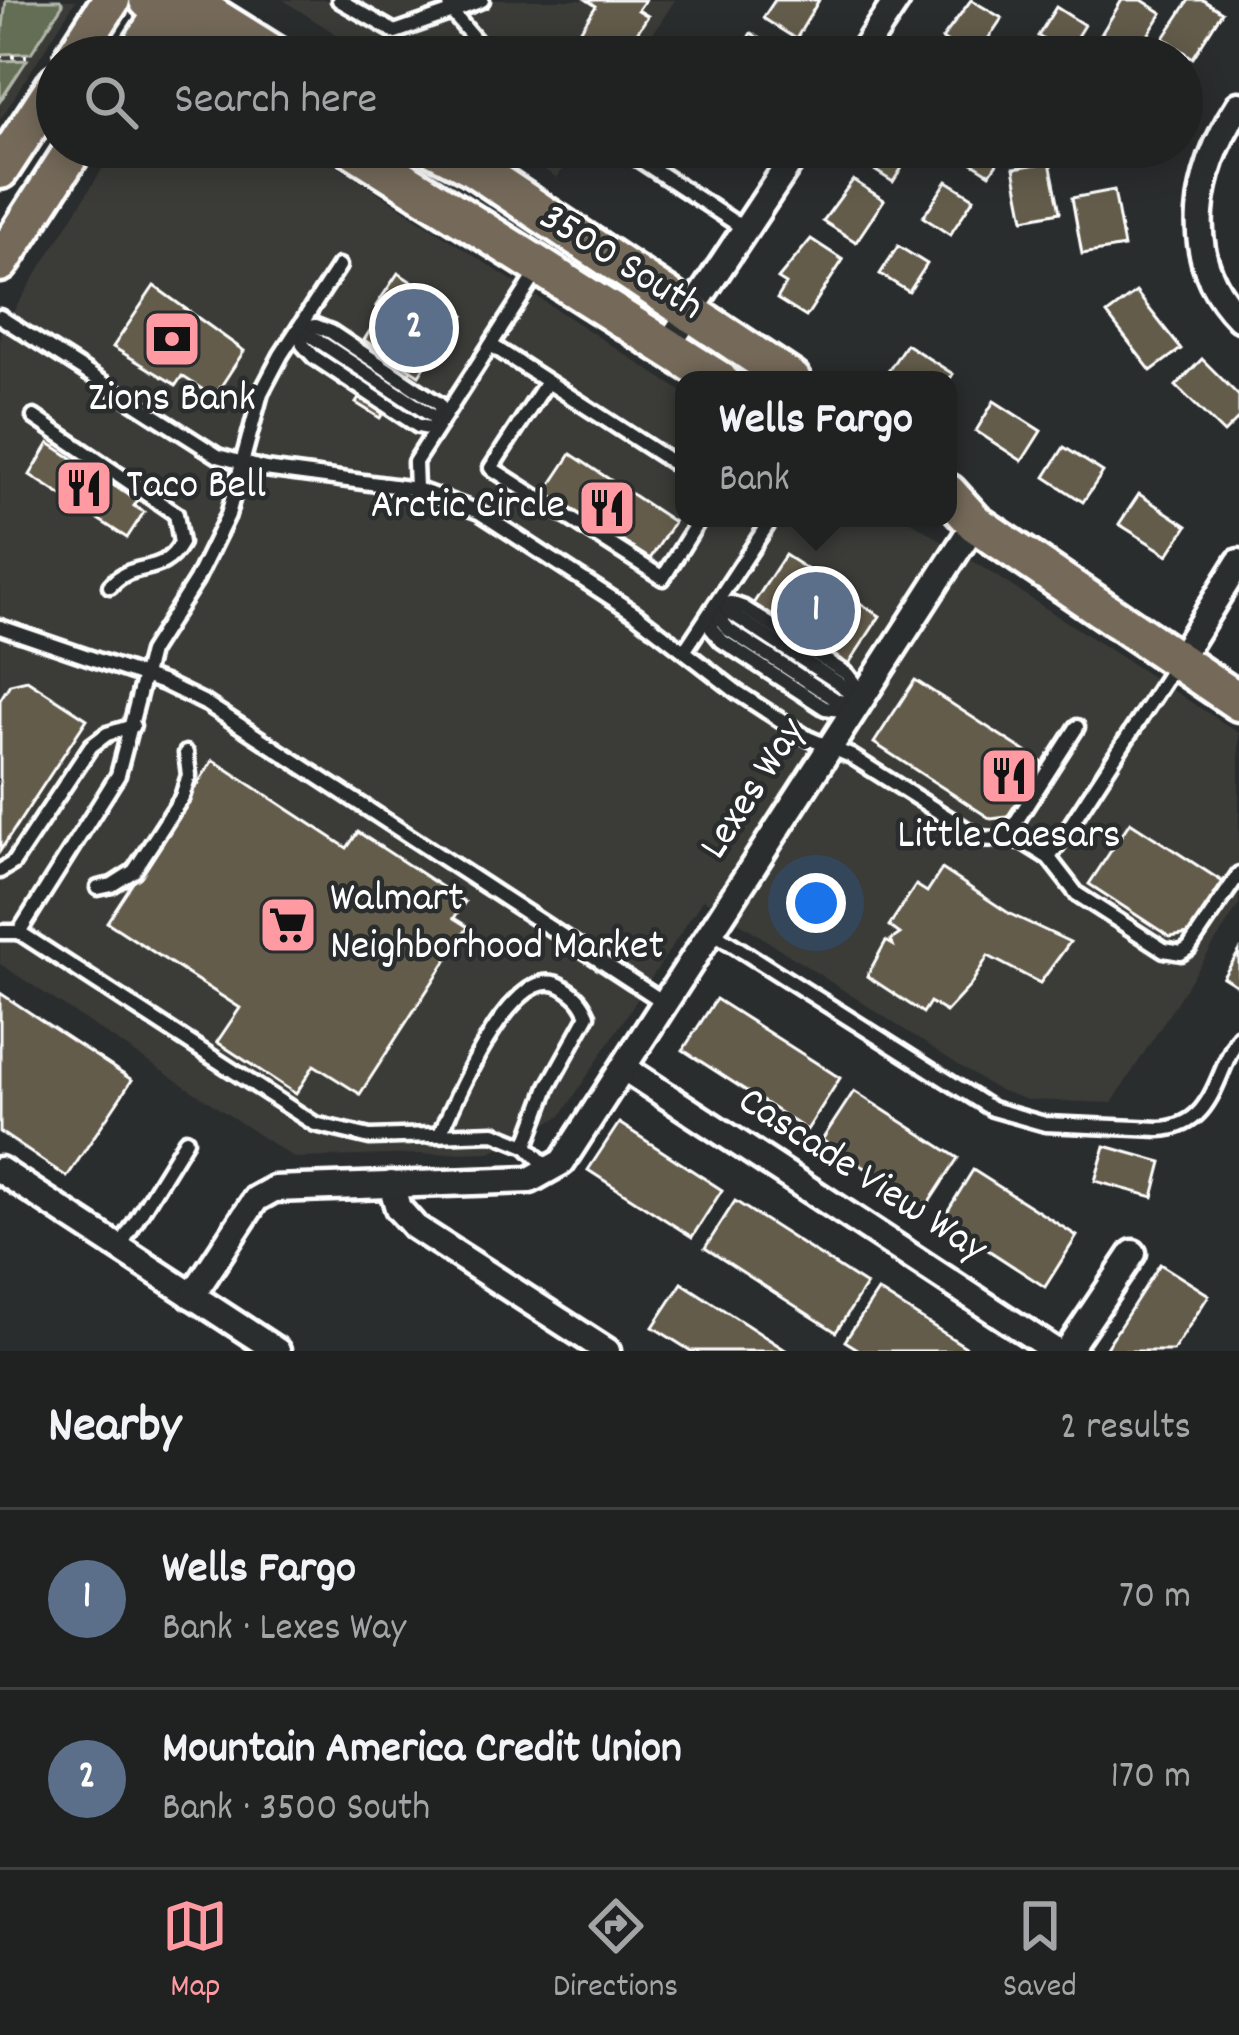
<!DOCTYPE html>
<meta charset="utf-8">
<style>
:root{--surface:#202222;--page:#2d2f2f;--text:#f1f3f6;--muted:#a2a4a5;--line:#3d3f40;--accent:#ff9aa2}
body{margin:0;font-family:Dekko,sans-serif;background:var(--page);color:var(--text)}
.you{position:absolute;left:816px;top:903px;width:42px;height:42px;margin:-30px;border:9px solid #fff;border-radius:50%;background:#1a73e8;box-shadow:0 0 0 18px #1a73e833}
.badge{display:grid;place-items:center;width:78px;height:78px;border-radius:50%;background:var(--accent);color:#fff;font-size:39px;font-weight:700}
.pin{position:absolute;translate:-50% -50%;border:6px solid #fff;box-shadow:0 3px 12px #0006}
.popup{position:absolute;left:675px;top:371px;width:282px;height:156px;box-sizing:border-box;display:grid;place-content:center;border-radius:24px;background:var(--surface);filter:drop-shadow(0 3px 9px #0005);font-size:39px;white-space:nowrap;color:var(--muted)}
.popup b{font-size:45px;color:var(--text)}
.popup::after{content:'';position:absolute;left:50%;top:100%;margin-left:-24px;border:24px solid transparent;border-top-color:var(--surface)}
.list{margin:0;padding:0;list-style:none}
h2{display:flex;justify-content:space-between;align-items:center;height:156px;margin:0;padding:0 48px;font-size:51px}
h2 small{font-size:39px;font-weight:400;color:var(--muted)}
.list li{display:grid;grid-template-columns:78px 1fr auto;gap:36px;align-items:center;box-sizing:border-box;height:180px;padding:0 48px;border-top:3px solid var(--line)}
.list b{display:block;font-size:45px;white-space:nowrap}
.list p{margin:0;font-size:39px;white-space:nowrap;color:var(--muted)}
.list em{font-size:39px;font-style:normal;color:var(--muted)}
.icon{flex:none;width:66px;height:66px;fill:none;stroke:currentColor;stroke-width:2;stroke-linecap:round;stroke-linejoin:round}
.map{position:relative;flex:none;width:1239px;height:1351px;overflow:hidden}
.search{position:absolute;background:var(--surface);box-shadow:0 6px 30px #0003;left:36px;right:36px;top:36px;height:132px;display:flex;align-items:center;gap:30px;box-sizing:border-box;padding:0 42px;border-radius:66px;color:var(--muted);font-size:45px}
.sheet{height:516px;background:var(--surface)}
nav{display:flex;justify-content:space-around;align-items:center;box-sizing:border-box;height:168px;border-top:3px solid var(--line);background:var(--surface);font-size:33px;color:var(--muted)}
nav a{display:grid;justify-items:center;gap:6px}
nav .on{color:var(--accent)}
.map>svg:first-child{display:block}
.built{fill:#3b3b37}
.green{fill:#636e55;stroke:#b1b6aa;stroke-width:3}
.building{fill:#635c4c;stroke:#fff;stroke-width:3}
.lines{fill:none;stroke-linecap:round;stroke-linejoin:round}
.lane-casing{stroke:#fff;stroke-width:21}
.street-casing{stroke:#fff;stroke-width:33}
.primary-casing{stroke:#fff;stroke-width:45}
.path{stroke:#fff;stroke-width:4.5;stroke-dasharray:3 9;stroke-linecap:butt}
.lane{stroke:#2a2d2e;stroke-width:12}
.street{stroke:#2a2d2e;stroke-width:24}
.primary{stroke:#746a5a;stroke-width:36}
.labels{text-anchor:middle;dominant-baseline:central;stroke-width:9;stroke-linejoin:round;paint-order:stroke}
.street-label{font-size:42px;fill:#fff;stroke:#2a2d2e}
.poi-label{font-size:42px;fill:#fff;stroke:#2a2d2e}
</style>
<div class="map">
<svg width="1239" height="1351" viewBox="0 0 1239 1351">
<rect width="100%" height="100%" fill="#2a2d2e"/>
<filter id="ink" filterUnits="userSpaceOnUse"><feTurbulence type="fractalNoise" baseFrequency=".00833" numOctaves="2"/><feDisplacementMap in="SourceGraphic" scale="24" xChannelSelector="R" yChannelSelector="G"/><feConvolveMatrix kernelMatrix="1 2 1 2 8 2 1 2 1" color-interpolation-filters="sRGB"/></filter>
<g filter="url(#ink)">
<!-- built -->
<g class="built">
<polygon points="0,0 76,0 0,120"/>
<polygon points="283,0 675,0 638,57 371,57"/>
<polygon points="116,147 308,147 684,393 684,518 906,518 1239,733 1239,905 1112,1103 1027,1100 994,1088 703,899 561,1116 490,1152 294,1158 0,964 0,333"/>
<polygon points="509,147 578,147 557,178"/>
</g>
<!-- green -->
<g class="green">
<polygon points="6,0 60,0 63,4 31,53 0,54"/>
<polygon points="27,60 0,101 0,61"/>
</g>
<!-- building -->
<g class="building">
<polygon points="587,0 645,0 638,10 648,16 621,57 565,54 596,6"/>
<polygon points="775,0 819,0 796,39 763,18"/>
<polygon points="971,0 1002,18 976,57 969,57 942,39"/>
<polygon points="1122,0 1142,0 1162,13 1134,57 1100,36"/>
<polygon points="1189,0 1203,0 1222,12 1193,58 1164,38"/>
<polygon points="1056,7 1084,25 1066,54 1038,36"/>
<polygon points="751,33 781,53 779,57 736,57"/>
<polygon points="706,147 732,147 724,158"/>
<polygon points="864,147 915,147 893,182 857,159"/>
<polygon points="969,147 1006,147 1007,148 990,174 963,157"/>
<polygon points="1115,147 1148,147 1141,160"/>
<polygon points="1050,162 1060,212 1024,219 1014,168"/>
<polygon points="853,180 884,200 856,242 823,221"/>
<polygon points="947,181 974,198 950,235 923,217"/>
<polygon points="1114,190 1124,247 1082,254 1072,198"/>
<polygon points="811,239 843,260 806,317 777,299 786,284 778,279"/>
<polygon points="898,246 927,264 909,292 880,274"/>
<polygon points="398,273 464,316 441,350 437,347 419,375 364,340 383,310 376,306"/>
<polygon points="154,286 244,351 214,397 182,376 176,385 113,347"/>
<polygon points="1136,292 1181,349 1151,371 1107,314"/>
<polygon points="906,344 953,374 948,382 898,380 887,373"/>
<polygon points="387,355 411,370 380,418 356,403"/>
<polygon points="1202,359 1239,396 1239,418 1224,433 1176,386"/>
<polygon points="994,401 1041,431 1022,461 976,431"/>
<polygon points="49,443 137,501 134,506 144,512 127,538 30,475"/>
<polygon points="1064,447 1103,472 1083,502 1045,477"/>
<polygon points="571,454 674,522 650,559 589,520 586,524 543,496"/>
<polygon points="1139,494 1187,526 1168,555 1119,524"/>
<polygon points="785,555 880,616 846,668 751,607"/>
<polygon points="27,680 87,719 0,851 0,700 10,684"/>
<polygon points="915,680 1043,763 1007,817 991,819 874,743"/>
<polygon points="213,760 347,848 358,832 465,902 454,918 468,927 360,1094 314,1065 296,1094 217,1042 240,1008 107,922"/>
<polygon points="1130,822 1223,882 1189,934 1170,937 1089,884"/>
<polygon points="942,869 1010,914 1070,942 1040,983 988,956 970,986 946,1012 930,1002 923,1013 867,976 886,941 893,945 891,940 900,934 889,926 916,885 927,892"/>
<polygon points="1239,952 1239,987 1223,977"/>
<polygon points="0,993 132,1080 67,1177 0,1132"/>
<polygon points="716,999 840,1078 807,1130 683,1050"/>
<polygon points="854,1091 958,1158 926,1207 822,1140"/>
<polygon points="619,1123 722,1190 692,1237 588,1170"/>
<polygon points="1105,1146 1162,1162 1153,1197 1095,1181"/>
<polygon points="973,1170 1077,1236 1045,1287 942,1220"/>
<polygon points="735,1201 866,1285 836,1332 705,1248"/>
<polygon points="1160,1264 1209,1295 1173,1351 1104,1351"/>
<polygon points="682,1283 787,1351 691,1351 653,1327"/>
<polygon points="878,1291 972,1351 861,1351 845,1341"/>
</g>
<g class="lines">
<defs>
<g id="lane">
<polyline points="339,0 395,32 452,12 489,57"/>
<polyline points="449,0 452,12 482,0"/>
<polyline points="620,147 746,230"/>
<polyline points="0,317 218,456 265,469 416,489 479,512 636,614 737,692 808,738 851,756 980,838 1022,841 1049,858 1077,894 1164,950 1181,953 1189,948 1239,874"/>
<polyline points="299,328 316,326 331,332 439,404 442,418"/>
<polyline points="299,328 303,345 314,357 418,426 429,428 441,422"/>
<polyline points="299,328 441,422"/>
<polyline points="491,345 684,470"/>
<polyline points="547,382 491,468 663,578 700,518"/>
<path d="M34,417l142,97 5,29c-20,36 -47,15 -71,43"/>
<polyline points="416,489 415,462 537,273"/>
<polyline points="712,609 711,628 722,641 825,708 841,710 855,705"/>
<polyline points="712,609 730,603 744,608 847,674 857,687 858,699"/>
<polyline points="713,609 732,614 840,684 856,701"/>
<polyline points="713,610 729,630 838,701 853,703"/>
<polyline points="0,627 164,683 207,704 665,1003"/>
<polyline points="685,650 772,518"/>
<polyline points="1005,839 1077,727"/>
<polyline points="1049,858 1176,663"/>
<polyline points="0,871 13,863 91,746 107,734 133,726"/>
<polyline points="98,888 112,885 134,871 182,797 189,775 186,753"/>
<path d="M711,931l281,178 53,15 114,5c55,-2 56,-55 80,-93"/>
<polyline points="0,932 19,932 315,1124 370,1137 494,1133 526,1146 551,1171"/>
<polyline points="19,932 118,775 150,652 196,580 228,515 261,393 281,355 339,266"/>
<path d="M440,1134c15,-34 75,-178 123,-147 13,8 19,14 25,28l-40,72 -22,59"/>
<polyline points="119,1248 186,1140"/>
</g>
<g id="street">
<polyline points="859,57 897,0"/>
<path d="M1239,105c-42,65 -62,151 0,213"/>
<polyline points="667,347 800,147"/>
<polyline points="1177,662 1239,562"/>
<polyline points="624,1068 1055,1351"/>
<polyline points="0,1170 277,1351"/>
<polyline points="391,1184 398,1208 415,1227 607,1351"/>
<polyline points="192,1296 256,1199 274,1189 530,1180 562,1162 975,523"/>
<polyline points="1067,1351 1133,1253"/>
</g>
<g id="primary">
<polyline points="148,0 217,57"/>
<polyline points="187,0 278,57"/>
<polyline points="74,57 111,0"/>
<polyline points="134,57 171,0"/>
<polyline points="351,147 719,380"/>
<polyline points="434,147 471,166 792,380"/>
<polyline points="0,170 57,83"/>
<polyline points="0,263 75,147"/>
<polyline points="948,493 975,523 1239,702"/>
</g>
</defs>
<!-- lane casing -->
<use href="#lane" class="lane-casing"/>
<!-- street casing -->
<use href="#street" class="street-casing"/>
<!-- primary casing -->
<use href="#primary" class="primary-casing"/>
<!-- path -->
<polyline class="path" points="0,57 33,56"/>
<!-- lane -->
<use href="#lane" class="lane"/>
<!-- street -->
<use href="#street" class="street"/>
<!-- primary -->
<use href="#primary" class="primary"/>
</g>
</g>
<!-- icons -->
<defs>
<symbol id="bank-square" viewBox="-11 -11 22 22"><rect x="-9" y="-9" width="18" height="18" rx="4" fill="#ff9aa2" stroke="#2a2d2e"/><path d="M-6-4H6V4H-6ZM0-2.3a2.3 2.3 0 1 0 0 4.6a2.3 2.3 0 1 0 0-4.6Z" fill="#111"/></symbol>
<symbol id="restaurant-square" viewBox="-11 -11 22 22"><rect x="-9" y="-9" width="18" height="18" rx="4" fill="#ff9aa2" stroke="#2a2d2e"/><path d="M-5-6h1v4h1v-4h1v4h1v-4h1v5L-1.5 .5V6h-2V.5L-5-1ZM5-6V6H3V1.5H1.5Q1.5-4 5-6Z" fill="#111"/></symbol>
<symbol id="supermarket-square" viewBox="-11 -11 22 22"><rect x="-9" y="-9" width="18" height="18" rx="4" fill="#ff9aa2" stroke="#2a2d2e"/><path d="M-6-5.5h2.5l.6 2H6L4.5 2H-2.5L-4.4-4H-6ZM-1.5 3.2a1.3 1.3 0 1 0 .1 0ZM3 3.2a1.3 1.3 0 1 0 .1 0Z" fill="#111"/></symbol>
</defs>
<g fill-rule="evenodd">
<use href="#bank-square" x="139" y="306" width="66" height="66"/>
<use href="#restaurant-square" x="51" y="455" width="66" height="66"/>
<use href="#restaurant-square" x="574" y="475" width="66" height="66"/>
<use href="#restaurant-square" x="976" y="743" width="66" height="66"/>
<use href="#supermarket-square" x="255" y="892" width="66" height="66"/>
</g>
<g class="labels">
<!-- street labels -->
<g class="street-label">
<text transform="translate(620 264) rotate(32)">3500 South</text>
<text transform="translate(755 790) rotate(-57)">Lexes Way</text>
<text transform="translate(861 1177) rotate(33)">Cascade View Way</text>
</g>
<!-- poi labels -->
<g class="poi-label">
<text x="172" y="401">Zions Bank</text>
<text x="126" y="488" text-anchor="start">Taco Bell</text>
<text x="565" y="508" text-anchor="end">Arctic Circle</text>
<text x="1009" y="838">Little Caesars</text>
<text x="330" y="901" text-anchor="start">Walmart<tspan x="330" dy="48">Neighborhood Market</tspan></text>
</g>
</g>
</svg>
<div class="you"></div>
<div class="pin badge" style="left:816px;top:611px;background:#5c6f8a">1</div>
<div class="popup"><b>Wells Fargo</b>Bank</div>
<div class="pin badge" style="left:414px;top:328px;background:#5c6f8a">2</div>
<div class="search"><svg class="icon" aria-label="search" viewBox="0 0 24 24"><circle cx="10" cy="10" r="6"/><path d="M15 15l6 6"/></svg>Search here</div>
</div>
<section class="sheet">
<h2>Nearby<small>2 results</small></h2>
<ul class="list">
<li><span class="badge" style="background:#5c6f8a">1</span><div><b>Wells Fargo</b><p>Bank · Lexes Way</p></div><em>70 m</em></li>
<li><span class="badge" style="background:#5c6f8a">2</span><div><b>Mountain America Credit Union</b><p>Bank · 3500 South</p></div><em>170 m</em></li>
</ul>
</section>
<nav>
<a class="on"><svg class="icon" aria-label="map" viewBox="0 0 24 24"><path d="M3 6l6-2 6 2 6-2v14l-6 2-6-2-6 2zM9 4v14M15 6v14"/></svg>Map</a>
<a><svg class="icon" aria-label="directions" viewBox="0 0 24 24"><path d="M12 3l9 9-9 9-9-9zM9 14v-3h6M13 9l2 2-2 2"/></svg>Directions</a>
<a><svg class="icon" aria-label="saved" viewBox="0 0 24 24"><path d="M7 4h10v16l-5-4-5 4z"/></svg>Saved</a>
</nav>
